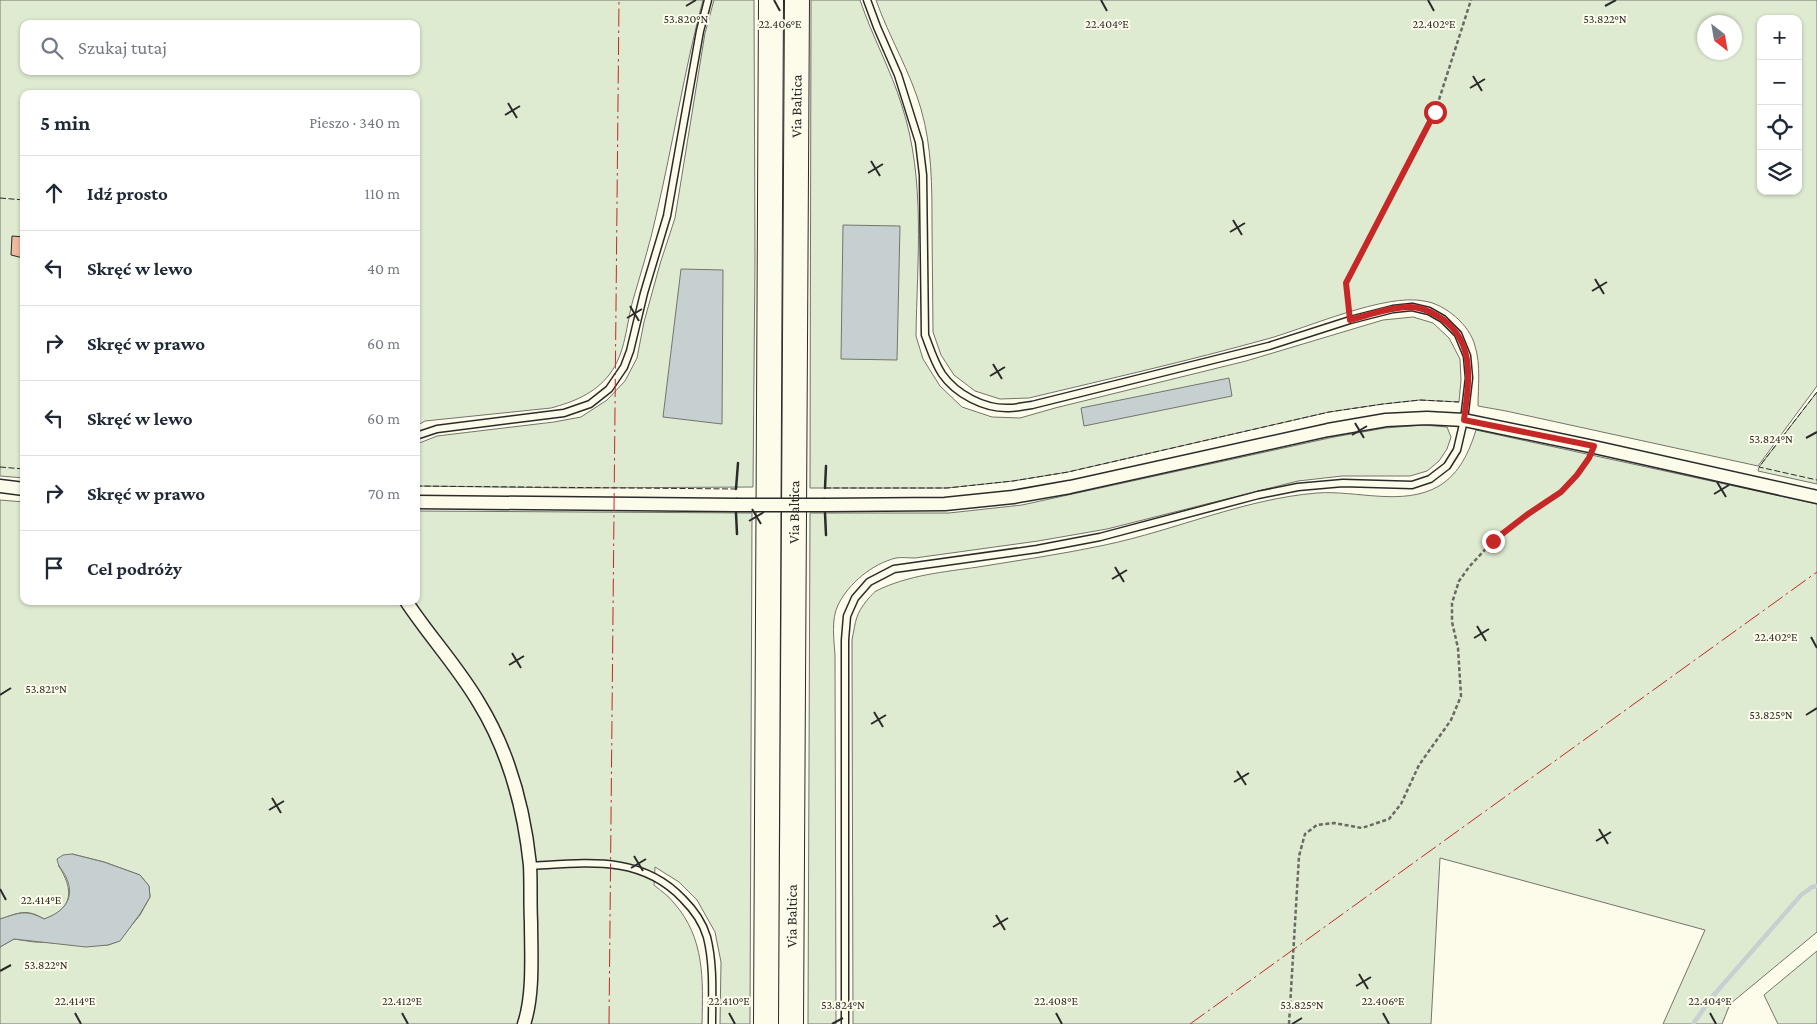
<!DOCTYPE html>
<html lang="pl">
<meta charset="utf-8">
<style>
:root{--surface:#fff;--page:#f6f6f7;--text:#1f2937;--muted:#747a83;--line:#e0e1e3}
body{margin:0;font-family:"Crimson Pro",serif;background:var(--page);color:var(--text)}
.controls{position:absolute;right:15px;top:15px;display:grid;overflow:hidden;border-radius:10px;box-shadow:0 1px 4px #0004}
.controls button{width:45px;height:45px;display:grid;place-items:center;padding:0;border:0;border-bottom:1px solid var(--line);background:var(--surface);color:var(--text);font:25px sans-serif}
.compass{position:absolute;left:1697px;top:15px;width:45px;height:45px;border-radius:50%;background:var(--surface);box-shadow:0 1px 4px #0004;rotate:149deg}
.stop{position:absolute;width:15px;height:15px;margin:-11px;border:4px solid #c62828;border-radius:50%;background:#fff}
.stop.end{background:#c62828;border-color:#fff;box-shadow:0 1px 5px #0008}
.list{margin:0;padding:0;list-style:none}
h2{display:flex;justify-content:space-between;align-items:center;height:65px;margin:0;padding:0 20px;font-size:21px}
h2 small{font-size:16px;font-weight:400;color:var(--muted)}
.list li{display:grid;grid-template-columns:32px 1fr auto;gap:15px;align-items:center;box-sizing:border-box;height:75px;padding:0 20px;border-top:1px solid var(--line)}
.list b{display:block;font-size:19px;white-space:nowrap}
.list em{font-size:16px;font-style:normal;color:var(--muted)}
.icon{flex:none;width:28px;height:28px;fill:none;stroke:currentColor;stroke-width:2;stroke-linecap:round;stroke-linejoin:round}
.map{position:relative;flex:none;width:1817px;height:1024px;overflow:hidden}
.search{position:absolute;background:var(--surface);box-shadow:0 1px 4px #0004;left:20px;top:20px;width:400px;height:55px;display:flex;align-items:center;gap:12px;box-sizing:border-box;padding:0 18px;border-radius:10px;color:var(--muted);font-size:19px}
.panel{position:absolute;background:var(--surface);box-shadow:0 1px 4px #0004;left:20px;top:90px;width:400px;height:515px;border-radius:10px}
.map>svg:first-child{display:block}
.green{fill:#deebd1;stroke:#74746e;fill-rule:evenodd}
.water{fill:#c7d0d0;stroke:#74746e}
.lines{fill:none;stroke-linecap:round;stroke-linejoin:round}
.stream{stroke:#c7d0d0;stroke-width:4.5}
.building{fill:#f2b8a0;stroke:#2b2b2b}
.service-casing{stroke:#2b2b2b;stroke-width:9}
.minor-casing{stroke:#2b2b2b;stroke-width:15}
.motorway-casing{stroke:#2b2b2b;stroke-width:26}
.path{stroke:#6a6964;stroke-width:2.5;stroke-dasharray:4 2.5;stroke-linecap:butt}
.service{stroke:#fdfbea;stroke-width:6}
.minor{stroke:#fdfbea;stroke-width:12}
.motorway{stroke:#fdfbea;stroke-width:24}
.minor-bridge-casing{stroke:#2b2b2b;stroke-width:15;stroke-linecap:butt}
.minor-bridge{stroke:#fdfbea;stroke-width:12}
.fence{stroke:#2b2b2b;stroke-width:1;stroke-dasharray:6 2.5;stroke-linecap:butt}
.wall{stroke:#2b2b2b;stroke-width:2.5}
.power{stroke:#c62828;stroke-width:1;stroke-dasharray:18 4 2.5 4;stroke-linecap:butt}
.route{stroke:#c62828;stroke-width:6}
.ticks{fill:none;stroke:#2b2b2b;stroke-width:2}
.labels{text-anchor:middle;dominant-baseline:central;stroke-width:4;stroke-linejoin:round;paint-order:stroke}
.street-label{font-size:15px;fill:#2b2b2b;stroke:#fdfbea}
.ticks-label{font-size:12px;text-anchor:middle;fill:#2b2b2b;stroke:#fdfbea;stroke-width:4;stroke-linejoin:round;paint-order:stroke}
</style>
<div class="map">
<svg width="1817" height="1024" viewBox="0 0 1817 1024">
<rect width="100%" height="100%" fill="#fdfbea"/>
<!-- green -->
<g class="green">
<path d="M0,0h703c-19,71 -30,144 -47,216 -6,28 -15,56 -23,84 -7,25 -7,53 -24,75 -15,19 -36,27 -58,33l-126,13 -9,5v-332h-392v384l-24,-2zM24,24h392v47h-392z"/>
<polygon points="714,0 754,0 755,258 753,487 576,488 416,486 417,444 437,436 554,422 581,417 607,400 625,381 637,358 644,322 660,264 675,218 705,33"/>
<polygon points="779,0 788,0 785,488 777,488"/>
<path d="M811,0h49c12,36 31,70 42,106 24,74 15,154 14,230l7,23 17,27 22,21 30,10 28,1 35,-10 191,-47 137,-41 30,-3 20,6 16,15 11,21 1,21 -2,22 -39,-2 -37,4 -54,8 -261,60 -55,9 -66,7h-137z"/>
<path d="M876,0h941v386l-59,80 -252,-55 -28,-5c0,-19 3,-41 -3,-60 -5,-21 -30,-42 -51,-45 -39,-8 -117,27 -157,38 -79,22 -159,40 -238,59l-29,1 -25,-8 -21,-16 -13,-20 -8,-23c0,-35 -1,-71 -1,-106 0,-40 0,-79 -11,-117 -11,-38 -32,-72 -45,-109zM1761,19h37v172h-37zM1704,22h30v30h-30z"/>
<polygon points="1817,392 1817,484 1758,471 1759,467"/>
<path d="M1423,425l24,2 4,10 -4,12 -8,12 -12,10 -17,5h-68l-44,5 -191,48 -69,12 -123,17c-6,0 -13,-1 -19,0 -24,6 -47,25 -58,47 -7,14 -4,35 -3,50l1,369h-28l2,-511h139l73,-8 312,-68 51,-9z"/>
<path d="M1476,430l341,74v428l-87,72 -8,20h-59l42,-94 -265,-72 -9,166h-578l-1,-384c4,-20 3,-25 16,-41 3,-3 5,-6 8,-8 32,-16 68,-19 102,-24 43,-7 85,-13 127,-22 71,-15 139,-46 212,-52 39,-3 86,14 122,-7 21,-13 30,-34 37,-56z"/>
<path d="M0,500l24,2v99h392v-90l336,2 -2,511h-30l1,-62 -6,-30 -18,-32 -18,-18 -24,-15 -1,18c7,6 15,11 20,18 31,35 29,77 28,121h-702v-77l14,-8 20,3 74,3 11,-4 21,-26 10,-18 -1,-11 -9,-11 -36,-13 -32,-8 -14,11c16,24 16,44 -14,54 -18,-11 -25,-6 -44,0z"/>
<polygon points="1817,951 1817,1024 1778,1024 1764,995"/>
</g>
<!-- water -->
<g class="water">
<polygon points="843,225 900,226 897,360 841,359"/>
<polygon points="681,269 723,270 722,424 663,417"/>
<polygon points="1229,378 1232,396 1084,426 1081,408"/>
<path d="M72,854l32,8 36,13 9,11 1,11 -10,17 -20,27 -12,4 -22,2 -72,-8 -14,8v-28c19,-6 26,-10 44,0 20,-7 32,-21 22,-42 -3,-7 -8,-10 -9,-18l6,-4z"/>
</g>
<g class="lines">
<!-- stream -->
<polyline class="stream" points="1693,1024 1712,997 1801,895 1812,887 1817,886"/>
</g>
<!-- building -->
<polygon class="building" points="12,236 24,237 23,258 11,255"/>
<g class="lines">
<defs>
<g id="service">
<polyline points="416,436 437,429 564,413 590,404 609,389 624,367 630,351 644,293 667,216 700,31 708,0"/>
<path d="M530,866c55,-3 111,-12 153,33 10,10 20,24 24,38 7,28 5,58 5,87"/>
<path d="M845,1024v-384l2,-24 8,-18 14,-16 25,-13 143,-20 63,-12 158,-42 40,-8 45,-4 69,2 18,-6 17,-13 10,-16 7,-30 5,-42 -2,-22 -9,-22 -15,-15 -14,-8 -17,-4 -19,2 -43,11 -81,26 -237,59c-8,1 -16,3 -23,3 -25,1 -53,-14 -67,-34 -8,-12 -12,-26 -17,-39l-2,-160 -4,-33 -21,-67 -21,-48 -10,-27"/>
</g>
<g id="minor">
<polyline points="0,486 24,489"/>
<polyline points="416,502 736,505"/>
<polyline points="825,505 945,504 1013,497 1070,487 1328,430 1386,420 1427,418 1464,420 1594,447 1817,497"/>
<path d="M406,601c23,35 52,66 73,102 30,49 45,105 51,162 1,19 0,38 1,57 0,31 3,72 -7,102"/>
</g>
<g id="motorway">
<polyline points="766,1024 771,0"/>
<path id="s1" d="M791,1024l6,-1024"/>
</g>
</defs>
<!-- service casing -->
<use href="#service" class="service-casing"/>
<!-- minor casing -->
<use href="#minor" class="minor-casing"/>
<!-- motorway casing -->
<use href="#motorway" class="motorway-casing"/>
<!-- path -->
<g class="path">
<polyline points="1349,311 1346,283 1435,112 1471,0"/>
<polyline points="1289,1024 1299,856 1305,834 1317,825 1334,823 1362,828 1389,819 1401,804 1419,765 1451,720 1461,696 1458,648 1452,622 1452,603 1459,581 1469,567 1493,541 1528,514 1561,492 1577,475 1589,458"/>
</g>
<!-- service -->
<use href="#service" class="service"/>
<!-- minor -->
<use href="#minor" class="minor"/>
<!-- motorway -->
<use href="#motorway" class="motorway"/>
<defs>
<polyline id="minor-bridge" points="736,505 825,505"/>
</defs>
<!-- minor-bridge casing -->
<use href="#minor-bridge" class="minor-bridge-casing"/>
<!-- minor-bridge -->
<use href="#minor-bridge" class="minor-bridge"/>
<!-- fence -->
<g class="fence">
<polyline points="0,198 24,200"/>
<polyline points="1817,392 1759,467 1817,480"/>
<polyline points="0,467 24,469"/>
<polyline points="416,486 736,489"/>
<polyline points="825,488 947,488 1013,481 1068,472 1329,412 1383,404 1420,400 1459,402"/>
</g>
<!-- wall -->
<g class="wall">
<polyline points="825,488 826,466"/>
<polyline points="736,489 738,463"/>
<polyline points="736,513 737,534"/>
<polyline points="825,513 826,535"/>
</g>
<!-- power -->
<g class="power">
<polyline points="609,1024 619,0"/>
<polyline points="1190,1024 1817,572"/>
</g>
</g>
<g class="lines">
<!-- route -->
<path class="route" d="M1435,112l-89,171 4,37c19,-5 40,-13 60,-13 9,0 19,4 26,8 41,23 33,66 28,105l130,26 -5,12 -12,17 -16,17 -33,22 -35,27"/>
</g>
<!-- ticks -->
<path class="ticks" d="M774,0l6,11M1101,0l6,11M1428,0l6,11M686,6l10,-6M1605,6l11,-6M1473,76l9,15M1470,88l15,-9M508,103l9,15M505,115l15,-9M871,161l9,15M868,173l15,-9M1233,220l9,15M1230,232l15,-9M1595,279l9,15M1592,291l15,-9M630,306l9,15M627,318l15,-9M993,364l9,15M990,376l15,-9M1355,423l9,15M1352,435l15,-9M1806,438l11,-6M1717,482l9,15M1714,494l15,-9M752,509l9,15M749,521l15,-9M1115,567l9,15M1112,579l15,-9M1477,626l9,15M1811,637l6,11M1474,638l15,-9M512,653l9,15M509,665l15,-9M0,695l11,-7M874,712l9,15M1806,715l11,-7M871,724l15,-9M1237,771l9,14M1234,782l15,-9M272,798l9,15M269,810l15,-9M1599,829l9,15M1596,841l15,-9M634,856l9,15M631,868l15,-9M0,889l6,11M996,915l9,15M993,927l15,-9M0,971l11,-6M1359,974l9,15M1356,986l15,-9M75,1013l6,11M402,1013l6,11M729,1013l6,11M1056,1013l6,11M1383,1013l6,11M1710,1013l6,11M832,1024l11,-6M1292,1024l10,-6"/>
<g class="labels">
<!-- street labels -->
<g class="street-label">
<text stroke="none"><textPath href="#s1" startOffset="918">Via Baltica</textPath></text>
<text stroke="none"><textPath href="#s1" startOffset="512">Via Baltica</textPath></text>
<text stroke="none"><textPath href="#s1" startOffset="108">Via Baltica</textPath></text>
</g>
</g>
<g class="ticks-label">
<text x="686" y="23">53.820°N</text>
<text x="1605" y="23">53.822°N</text>
<text x="780" y="28">22.406°E</text>
<text x="1107" y="28">22.404°E</text>
<text x="1434" y="28">22.402°E</text>
<text x="1771" y="443">53.824°N</text>
<text x="1776" y="641">22.402°E</text>
<text x="46" y="693">53.821°N</text>
<text x="1771" y="719">53.825°N</text>
<text x="41" y="904">22.414°E</text>
<text x="46" y="969">53.822°N</text>
<text x="75" y="1005">22.414°E</text>
<text x="402" y="1005">22.412°E</text>
<text x="729" y="1005">22.410°E</text>
<text x="1056" y="1005">22.408°E</text>
<text x="1383" y="1005">22.406°E</text>
<text x="1710" y="1005">22.404°E</text>
<text x="843" y="1009">53.824°N</text>
<text x="1302" y="1009">53.825°N</text>
</g>
</svg>
<div class="controls">
<button>+</button>
<button>−</button>
<button><svg class="icon" aria-label="locate" viewBox="0 0 24 24"><circle cx="12" cy="12" r="6"/><path d="M12 2v4M12 18v4M2 12h4M18 12h4"/></svg></button>
<button><svg class="icon" aria-label="layers" viewBox="0 0 24 24"><path d="M12 4l9 5-9 5-9-5zM3 14l9 5 9-5"/></svg></button>
</div>
<svg class="compass" viewBox="-18 -18 36 36"><path d="M0-13l5 13h-10z" fill="#e53935"/><path d="M0 13l5-13h-10z" fill="#747a83"/></svg>
<div class="stop" style="left:1435px;top:112px"></div>
<div class="stop end" style="left:1493px;top:541px"></div>
<div class="search"><svg class="icon" aria-label="search" viewBox="0 0 24 24"><circle cx="10" cy="10" r="6"/><path d="M15 15l6 6"/></svg>Szukaj tutaj</div>
<section class="panel">
<h2>5 min<small>Pieszo · 340 m</small></h2>
<ul class="list">
<li><svg class="icon" aria-label="ahead" viewBox="0 0 24 24"><path d="M12 20V5M6 11l6-6 6 6"/></svg><div><b>Idź prosto</b></div><em>110 m</em></li>
<li><svg class="icon" aria-label="left" viewBox="0 0 24 24"><path d="M17 20v-9H6M10 6l-5 5 5 5"/></svg><div><b>Skręć w lewo</b></div><em>40 m</em></li>
<li><svg class="icon" aria-label="right" viewBox="0 0 24 24"><path d="M7 20v-9h11M14 6l5 5-5 5"/></svg><div><b>Skręć w prawo</b></div><em>60 m</em></li>
<li><svg class="icon" aria-label="left" viewBox="0 0 24 24"><path d="M17 20v-9H6M10 6l-5 5 5 5"/></svg><div><b>Skręć w lewo</b></div><em>60 m</em></li>
<li><svg class="icon" aria-label="right" viewBox="0 0 24 24"><path d="M7 20v-9h11M14 6l5 5-5 5"/></svg><div><b>Skręć w prawo</b></div><em>70 m</em></li>
<li><svg class="icon" aria-label="arrive" viewBox="0 0 24 24"><path d="M6 21V4h12l-3 4 3 4H6"/></svg><div><b>Cel podróży</b></div></li>
</ul>
</section>
</div>
